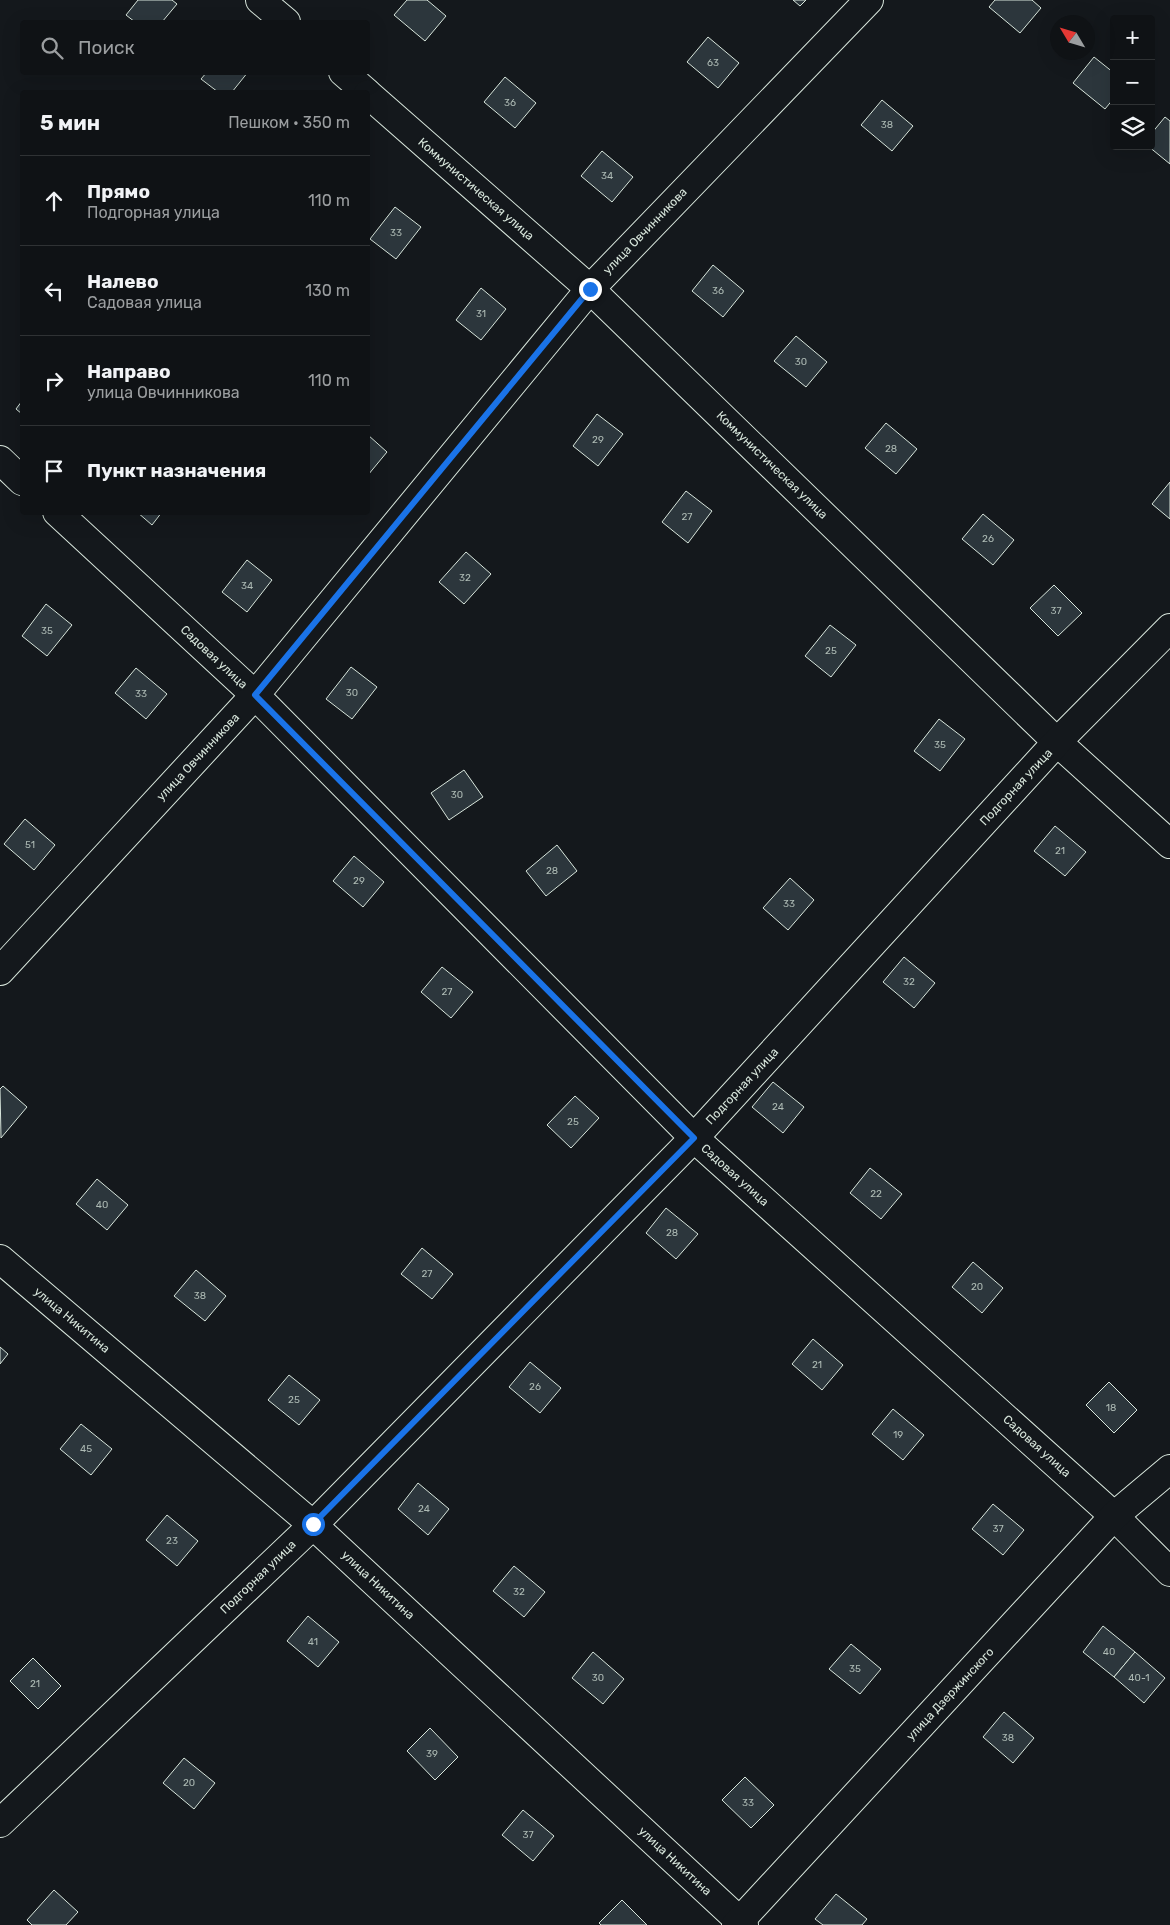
<!DOCTYPE html>
<html lang="ru">
<meta charset="utf-8">
<style>
:root{--surface:#0f1215;--page:#181b1e;--text:#f1f3f6;--muted:#9b9ea0;--line:#2f3234}
body{margin:0;font-family:Rubik,sans-serif;background:var(--page);color:var(--text)}
.controls{position:absolute;right:15px;top:15px;display:grid;overflow:hidden;border-radius:5px;box-shadow:0 5px 20px #0002}
.controls button{width:45px;height:45px;display:grid;place-items:center;padding:0;border:0;border-bottom:1px solid var(--line);background:var(--surface);color:var(--text);font:25px sans-serif}
.compass{position:absolute;left:1050px;top:15px;width:45px;height:45px;border-radius:50%;background:var(--surface);box-shadow:0 5px 20px #0002;rotate:308deg}
.stop{position:absolute;width:15px;height:15px;margin:-11px;border:4px solid #1a73e8;border-radius:50%;background:#fff}
.stop.end{background:#1a73e8;border-color:#fff;box-shadow:0 1px 5px #0008}
.list{margin:0;padding:0;list-style:none}
h2{display:flex;justify-content:space-between;align-items:center;height:65px;margin:0;padding:0 20px;font-size:21px}
h2 small{font-size:16px;font-weight:400;color:var(--muted)}
.list li{display:grid;grid-template-columns:32px 1fr auto;gap:15px;align-items:center;box-sizing:border-box;height:90px;padding:0 20px;border-top:1px solid var(--line)}
.list b{display:block;font-size:19px;white-space:nowrap}
.list p{margin:0;font-size:16px;white-space:nowrap;color:var(--muted)}
.list em{font-size:16px;font-style:normal;color:var(--muted)}
.icon{flex:none;width:28px;height:28px;fill:none;stroke:currentColor;stroke-width:2;stroke-linecap:round;stroke-linejoin:round}
.map{position:relative;flex:none;width:1170px;height:1925px;overflow:hidden}
.search{position:absolute;background:var(--surface);box-shadow:0 5px 20px #0002;left:20px;top:20px;width:350px;height:55px;display:flex;align-items:center;gap:12px;box-sizing:border-box;padding:0 18px;border-radius:5px;color:var(--muted);font-size:19px}
.panel{position:absolute;background:var(--surface);box-shadow:0 5px 20px #0002;left:20px;top:90px;width:350px;height:425px;border-radius:5px}
.map>svg:first-child{display:block}
.building{fill:#2c363c;stroke:#d8e6dc}
.lines{fill:none;stroke-linecap:round;stroke-linejoin:round}
.minor-casing{stroke:#d8e6dc;stroke-width:30}
.minor{stroke:#14181c;stroke-width:28}
.route{stroke:#1a73e8;stroke-width:6}
.labels{text-anchor:middle;dominant-baseline:central;stroke-width:4;stroke-linejoin:round;paint-order:stroke}
.number-label{font-size:10px;fill:#adbab4}
.street-label{font-size:12px;fill:#d8e6dc;stroke:#14181c}
</style>
<div class="map">
<svg width="1170" height="1925" viewBox="0 0 1170 1925">
<rect width="100%" height="100%" fill="#14181c"/>
<!-- building -->
<g class="building">
<polygon points="138,0 172,0 177,4 162,22 135,22 126,15"/>
<polygon points="407,0 427,0 446,16 425,41 394,15"/>
<polygon points="793,0 806,0 800,6"/>
<polygon points="995,0 1032,0 1041,8 1020,33 989,7"/>
<polygon points="708,37 739,63 718,88 687,62"/>
<polygon points="1094,57 1114,73 1114,98 1105,109 1073,83"/>
<polygon points="207,72 248,72 232,92 218,92 201,79"/>
<polygon points="505,77 536,103 515,128 484,102"/>
<polygon points="882,100 913,126 892,151 861,125"/>
<polygon points="1165,117 1170,121 1170,164 1148,146 1151,146 1151,134"/>
<polygon points="602,151 633,177 612,202 581,176"/>
<polygon points="395,207 421,227 396,259 370,239"/>
<polygon points="713,265 744,291 723,317 692,291"/>
<polygon points="481,288 506,309 481,340 456,320"/>
<polygon points="796,336 827,362 806,387 774,361"/>
<polygon points="22,401 22,414 16,409"/>
<polygon points="597,414 623,434 598,466 573,446"/>
<polygon points="886,423 917,449 896,474 865,448"/>
<polygon points="368,435 387,452 368,475"/>
<polygon points="1170,482 1170,519 1152,504"/>
<polygon points="686,491 712,511 688,543 662,522"/>
<polygon points="137,512 162,512 152,525"/>
<polygon points="983,514 1014,540 993,565 962,539"/>
<polygon points="466,552 491,574 464,604 439,582"/>
<polygon points="247,560 272,580 247,612 222,592"/>
<polygon points="1054,585 1082,613 1058,636 1030,608"/>
<polygon points="46,604 72,625 47,656 22,636"/>
<polygon points="830,625 856,645 831,677 805,656"/>
<polygon points="351,667 377,687 352,719 326,699"/>
<polygon points="136,668 167,694 146,719 115,693"/>
<polygon points="939,719 965,739 940,771 914,751"/>
<polygon points="464,770 483,797 449,820 431,793"/>
<polygon points="25,819 55,845 34,870 4,844"/>
<polygon points="1055,826 1086,852 1065,876 1034,851"/>
<polygon points="557,845 577,871 546,896 526,871"/>
<polygon points="354,856 384,882 363,907 333,881"/>
<polygon points="790,878 814,900 788,930 763,908"/>
<polygon points="904,957 935,983 914,1008 883,982"/>
<polygon points="442,967 473,992 451,1018 421,992"/>
<polygon points="773,1082 804,1107 783,1133 752,1107"/>
<polygon points="3,1086 27,1107 1,1138 0,1089"/>
<polygon points="575,1096 599,1118 571,1148 547,1125"/>
<polygon points="870,1168 902,1194 881,1219 850,1193"/>
<polygon points="97,1179 128,1205 107,1230 76,1204"/>
<polygon points="666,1208 698,1234 676,1259 646,1233"/>
<polygon points="422,1248 453,1274 432,1299 401,1274"/>
<polygon points="973,1262 1003,1288 982,1313 952,1287"/>
<polygon points="196,1270 226,1296 205,1321 174,1296"/>
<polygon points="813,1339 843,1365 822,1390 792,1364"/>
<polygon points="0,1347 8,1354 0,1364"/>
<polygon points="530,1362 561,1388 540,1413 509,1387"/>
<polygon points="289,1375 320,1400 299,1425 268,1400"/>
<polygon points="1109,1382 1137,1410 1114,1433 1086,1405"/>
<polygon points="893,1409 924,1435 903,1460 872,1434"/>
<polygon points="81,1424 112,1449 91,1475 60,1449"/>
<polygon points="418,1483 449,1509 428,1535 398,1509"/>
<polygon points="993,1504 1024,1530 1003,1555 972,1529"/>
<polygon points="167,1515 198,1541 177,1566 146,1540"/>
<polygon points="514,1566 545,1592 524,1617 493,1591"/>
<polygon points="308,1616 339,1642 318,1667 287,1641"/>
<polygon points="1103,1626 1135,1652 1114,1677 1083,1652"/>
<polygon points="851,1644 881,1669 860,1694 829,1669"/>
<polygon points="593,1652 624,1679 603,1704 572,1678"/>
<polygon points="1135,1652 1165,1678 1144,1703 1114,1677"/>
<polygon points="33,1658 61,1686 38,1709 10,1681"/>
<polygon points="1004,1712 1034,1738 1013,1763 983,1737"/>
<polygon points="430,1728 458,1757 435,1780 407,1751"/>
<polygon points="184,1758 215,1783 194,1809 163,1783"/>
<polygon points="745,1777 774,1805 751,1828 722,1800"/>
<polygon points="523,1810 554,1836 533,1861 502,1835"/>
<polygon points="54,1890 78,1912 66,1925 32,1925 27,1920"/>
<polygon points="836,1894 867,1919 862,1925 823,1925 815,1919"/>
<polygon points="622,1900 647,1925 601,1925 599,1923"/>
</g>
<g class="lines">
<defs>
<g id="minor">
<polyline points="260,0 286,22"/>
<polyline points="343,72 366,92"/>
<polyline points="368,94 590,289 1057,742 1170,844"/>
<polyline points="0,460 22,481"/>
<polyline points="57,512 255,695 694,1138 1114,1516 1170,1572"/>
<polyline points="0,971 255,695 590,289 869,0"/>
<polyline points="0,1259 313,1525 744,1925"/>
<polyline points="0,1823 313,1525 694,1138 1057,742 1170,628"/>
<polyline points="736,1925 1114,1516 1170,1469"/>
</g>
</defs>
<!-- minor casing -->
<use href="#minor" class="minor-casing"/>
<!-- minor -->
<use href="#minor" class="minor"/>
</g>
<g class="lines">
<!-- route -->
<polyline class="route" points="313,1524 694,1138 255,695 590,289"/>
</g>
<g class="labels">
<!-- number labels -->
<g class="number-label">
<text x="713" y="63">63</text>
<text x="510" y="103">36</text>
<text x="887" y="125">38</text>
<text x="607" y="176">34</text>
<text x="396" y="233">33</text>
<text x="718" y="291">36</text>
<text x="481" y="314">31</text>
<text x="801" y="362">30</text>
<text x="598" y="440">29</text>
<text x="891" y="449">28</text>
<text x="687" y="517">27</text>
<text x="988" y="539">26</text>
<text x="465" y="578">32</text>
<text x="247" y="586">34</text>
<text x="1056" y="611">37</text>
<text x="47" y="631">35</text>
<text x="831" y="651">25</text>
<text x="352" y="693">30</text>
<text x="141" y="694">33</text>
<text x="940" y="745">35</text>
<text x="457" y="795">30</text>
<text x="30" y="845">51</text>
<text x="1060" y="851">21</text>
<text x="552" y="871">28</text>
<text x="359" y="881">29</text>
<text x="789" y="904">33</text>
<text x="909" y="982">32</text>
<text x="447" y="992">27</text>
<text x="778" y="1107">24</text>
<text x="573" y="1122">25</text>
<text x="876" y="1194">22</text>
<text x="102" y="1205">40</text>
<text x="672" y="1233">28</text>
<text x="427" y="1274">27</text>
<text x="977" y="1287">20</text>
<text x="200" y="1296">38</text>
<text x="817" y="1365">21</text>
<text x="535" y="1387">26</text>
<text x="294" y="1400">25</text>
<text x="1111" y="1408">18</text>
<text x="898" y="1435">19</text>
<text x="86" y="1449">45</text>
<text x="424" y="1509">24</text>
<text x="998" y="1529">37</text>
<text x="172" y="1541">23</text>
<text x="519" y="1592">32</text>
<text x="313" y="1642">41</text>
<text x="1109" y="1652">40</text>
<text x="855" y="1669">35</text>
<text x="598" y="1678">30</text>
<text x="1139" y="1678">40-1</text>
<text x="35" y="1684">21</text>
<text x="1008" y="1738">38</text>
<text x="432" y="1754">39</text>
<text x="189" y="1783">20</text>
<text x="748" y="1803">33</text>
<text x="528" y="1835">37</text>
</g>
<!-- street labels -->
<g class="street-label">
<text transform="translate(476 189) rotate(41)">Коммунистическая улица</text>
<text transform="translate(645 231) rotate(-46)">улица Овчинникова</text>
<text transform="translate(772 465) rotate(44)">Коммунистическая улица</text>
<text transform="translate(214 657) rotate(43)">Садовая улица</text>
<text transform="translate(198 757) rotate(-47)">улица Овчинникова</text>
<text transform="translate(1016 787) rotate(-47)">Подгорная улица</text>
<text transform="translate(742 1086) rotate(-47)">Подгорная улица</text>
<text transform="translate(735 1175) rotate(42)">Садовая улица</text>
<text transform="translate(72 1320) rotate(40)">улица Никитина</text>
<text transform="translate(1037 1446) rotate(42)">Садовая улица</text>
<text transform="translate(258 1577) rotate(-44)">Подгорная улица</text>
<text transform="translate(378 1585) rotate(43)">улица Никитина</text>
<text transform="translate(950 1694) rotate(-47)">улица Дзержинского</text>
<text transform="translate(675 1861) rotate(43)">улица Никитина</text>
</g>
</g>
</svg>
<div class="controls">
<button>+</button>
<button>−</button>
<button><svg class="icon" aria-label="layers" viewBox="0 0 24 24"><path d="M12 4l9 5-9 5-9-5zM3 14l9 5 9-5"/></svg></button>
</div>
<svg class="compass" viewBox="-18 -18 36 36"><path d="M0-13l5 13h-10z" fill="#e53935"/><path d="M0 13l5-13h-10z" fill="#9b9ea0"/></svg>
<div class="stop" style="left:313px;top:1524px"></div>
<div class="stop end" style="left:590px;top:289px"></div>
<div class="search"><svg class="icon" aria-label="search" viewBox="0 0 24 24"><circle cx="10" cy="10" r="6"/><path d="M15 15l6 6"/></svg>Поиск</div>
<section class="panel">
<h2>5 мин<small>Пешком · 350 m</small></h2>
<ul class="list">
<li><svg class="icon" aria-label="ahead" viewBox="0 0 24 24"><path d="M12 20V5M6 11l6-6 6 6"/></svg><div><b>Прямо</b><p>Подгорная улица</p></div><em>110 m</em></li>
<li><svg class="icon" aria-label="left" viewBox="0 0 24 24"><path d="M17 20v-9H6M10 6l-5 5 5 5"/></svg><div><b>Налево</b><p>Садовая улица</p></div><em>130 m</em></li>
<li><svg class="icon" aria-label="right" viewBox="0 0 24 24"><path d="M7 20v-9h11M14 6l5 5-5 5"/></svg><div><b>Направо</b><p>улица Овчинникова</p></div><em>110 m</em></li>
<li><svg class="icon" aria-label="arrive" viewBox="0 0 24 24"><path d="M6 21V4h12l-3 4 3 4H6"/></svg><div><b>Пункт назначения</b></div></li>
</ul>
</section>
</div>
